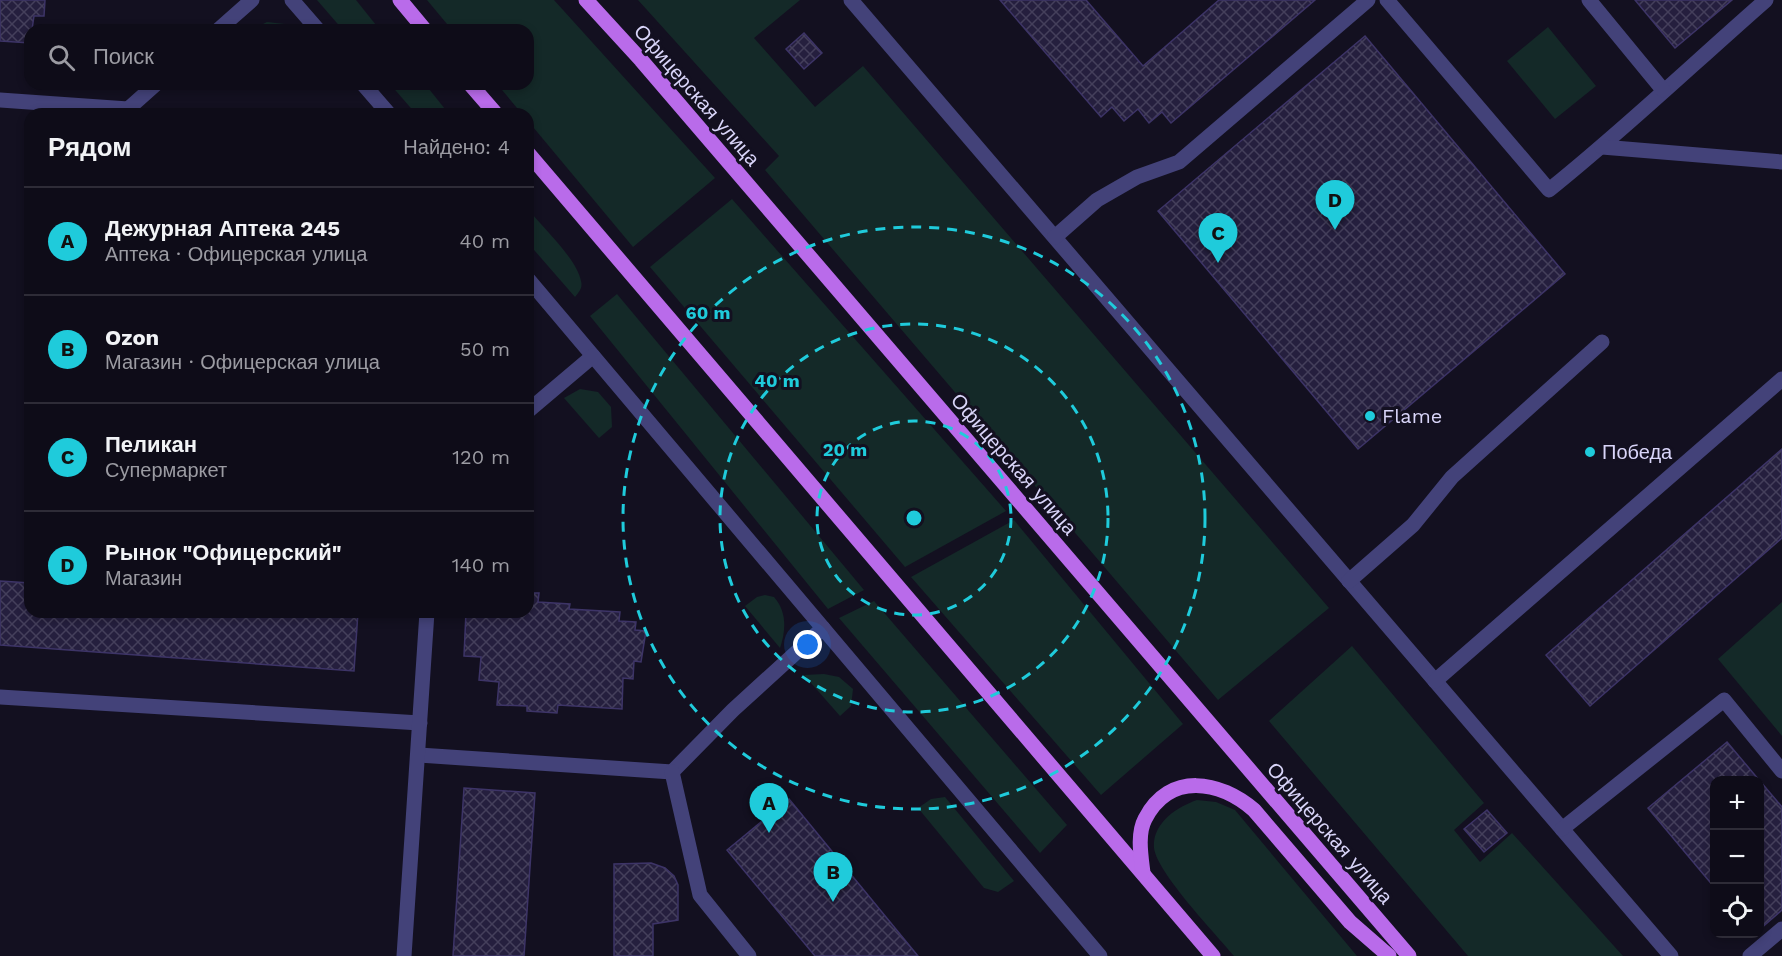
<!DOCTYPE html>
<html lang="ru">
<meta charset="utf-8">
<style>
:root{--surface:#0e0c18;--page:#171521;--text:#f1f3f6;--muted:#9b9ba2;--line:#2e2c37;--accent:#1fcbdb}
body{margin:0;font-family:"Work Sans",sans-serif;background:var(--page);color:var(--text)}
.controls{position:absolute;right:18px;bottom:18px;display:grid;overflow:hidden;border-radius:12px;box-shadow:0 3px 9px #0003}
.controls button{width:54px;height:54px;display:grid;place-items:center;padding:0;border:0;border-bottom:2px solid var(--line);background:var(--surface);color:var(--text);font:30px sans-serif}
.you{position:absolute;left:808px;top:645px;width:21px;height:21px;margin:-15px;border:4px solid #fff;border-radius:50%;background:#1a73e8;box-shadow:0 0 0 9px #1a73e833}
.badge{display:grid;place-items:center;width:39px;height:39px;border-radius:50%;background:var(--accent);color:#111;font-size:20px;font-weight:700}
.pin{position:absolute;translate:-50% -50px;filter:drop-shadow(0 2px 3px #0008)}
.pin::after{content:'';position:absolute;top:32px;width:21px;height:18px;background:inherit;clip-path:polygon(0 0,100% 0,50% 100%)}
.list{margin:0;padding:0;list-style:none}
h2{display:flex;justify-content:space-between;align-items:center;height:78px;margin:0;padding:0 24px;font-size:26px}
h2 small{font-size:20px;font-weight:400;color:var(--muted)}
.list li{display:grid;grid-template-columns:39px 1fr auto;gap:18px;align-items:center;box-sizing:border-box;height:108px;padding:0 24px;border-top:2px solid var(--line)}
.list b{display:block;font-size:22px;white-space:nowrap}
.list p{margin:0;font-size:20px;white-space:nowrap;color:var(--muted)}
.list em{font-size:20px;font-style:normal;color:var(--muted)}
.icon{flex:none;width:33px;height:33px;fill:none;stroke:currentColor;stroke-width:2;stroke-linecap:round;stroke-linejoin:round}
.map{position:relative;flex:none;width:1782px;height:956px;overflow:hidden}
.search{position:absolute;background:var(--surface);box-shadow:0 3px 9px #0003;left:24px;top:24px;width:510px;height:66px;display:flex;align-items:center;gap:15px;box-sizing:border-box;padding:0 21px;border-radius:18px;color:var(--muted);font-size:22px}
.panel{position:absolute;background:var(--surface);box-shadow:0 3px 9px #0003;left:24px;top:108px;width:510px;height:510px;border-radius:18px}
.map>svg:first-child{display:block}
.green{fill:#142928}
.building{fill:url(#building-cross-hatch);stroke:#3d3467;stroke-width:1.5}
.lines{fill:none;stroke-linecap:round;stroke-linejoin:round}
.minor{stroke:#434279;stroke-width:15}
.major{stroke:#b96bea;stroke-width:15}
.ring{fill:none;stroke:#1fcbdb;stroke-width:3;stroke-dasharray:10 8}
.poi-dot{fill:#1fcbdb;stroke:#131020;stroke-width:2}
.labels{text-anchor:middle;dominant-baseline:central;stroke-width:6;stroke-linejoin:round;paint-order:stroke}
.street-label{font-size:20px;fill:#d9d5f9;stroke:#131020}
.poi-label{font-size:20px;fill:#d9d5f9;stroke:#131020;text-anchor:start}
.centre{fill:#1fcbdb;stroke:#131020;stroke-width:3}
.ring-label{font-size:18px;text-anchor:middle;font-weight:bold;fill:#1fcbdb;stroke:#131020;stroke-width:6;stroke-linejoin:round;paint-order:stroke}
</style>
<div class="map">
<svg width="1782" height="956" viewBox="0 0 1782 956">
<defs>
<pattern id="building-cross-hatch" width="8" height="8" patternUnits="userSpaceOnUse" patternTransform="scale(1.5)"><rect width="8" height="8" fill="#251f3e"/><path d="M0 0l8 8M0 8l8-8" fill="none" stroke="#443f5b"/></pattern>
</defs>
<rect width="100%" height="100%" fill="#131020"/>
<!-- green -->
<g class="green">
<polygon points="317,0 356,0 380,30 343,30"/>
<polygon points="427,0 554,0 715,178 633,247 528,121 528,114 522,114 497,84 528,84 528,30 452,30"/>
<polygon points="638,0 800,0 754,38 815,107 863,66 1329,608 1218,700 765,170 779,156"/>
<polygon points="267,22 285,24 290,30 251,30"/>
<polygon points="1548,27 1596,86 1555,119 1507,61"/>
<polygon points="390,84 425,84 449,114 416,114"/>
<polygon points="732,199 1006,511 905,567 650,267"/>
<path d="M528,209c14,18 49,50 53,72 2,7 -2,11 -6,16l-47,-54z"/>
<polygon points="617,294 864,590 828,609 590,316"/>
<polygon points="580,389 598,392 611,407 612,427 599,438 564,398"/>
<polygon points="1014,520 1183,724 1101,795 911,577"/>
<path d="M765,595l9,2c13,15 12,33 6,51l-35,-42 12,-9z"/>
<polygon points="874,601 1067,825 1040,853 839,618"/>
<polygon points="1782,602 1782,736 1718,659"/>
<polygon points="1352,646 1484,803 1454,830 1480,862 1512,833 1623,956 1468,956 1269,721"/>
<polygon points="824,674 839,677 853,689 851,706 840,716 804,675"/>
<polygon points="945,797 1014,881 998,892 984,888 918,808 931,799"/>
<path d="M1197,800l19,2 19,8 122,146h-123c-18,-22 -77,-83 -80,-108 -2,-25 23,-41 43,-48z"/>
</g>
<!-- building -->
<g class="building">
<polygon points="0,0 45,0 44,16 34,16 30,43 0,41"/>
<polygon points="1000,0 1086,0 1143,66 1219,0 1315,0 1171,123 1162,112 1149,123 1138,109 1124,121 1112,107 1101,117"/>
<polygon points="1635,0 1732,0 1675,48"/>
<polygon points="804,33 822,53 804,69 786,49"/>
<polygon points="1365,36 1565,274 1358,449 1158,211"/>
<polygon points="1782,449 1782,538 1590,706 1546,655"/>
<polygon points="0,581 30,583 30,612 358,612 354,671 0,645"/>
<polygon points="528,593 539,593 538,602 570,604 569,609 620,612 619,621 636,622 635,630 646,631 641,662 634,661 633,679 623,678 622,709 558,705 557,713 527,711 527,706 497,705 499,682 479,680 481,657 464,656 466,612 528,612"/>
<polygon points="1727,742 1759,780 1714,780 1714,887 1648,808"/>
<polygon points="1760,781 1782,807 1782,910 1760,929"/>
<polygon points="464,788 535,793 524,956 453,956"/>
<polygon points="789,799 918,956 815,956 727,850"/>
<polygon points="1487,810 1507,833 1484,852 1464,829"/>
<polygon points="651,863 665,868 674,876 678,885 678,920 653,924 653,956 614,956 614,864"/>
</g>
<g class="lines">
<!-- minor -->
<g class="minor">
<polyline points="292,0 318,30"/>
<polyline points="851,0 1671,956"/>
<path d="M1387,0l162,190c75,-60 145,-127 217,-190"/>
<polyline points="1589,0 1663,90"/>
<polyline points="218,30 252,0"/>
<polyline points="363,84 389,114"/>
<polyline points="0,100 128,109"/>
<polyline points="127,114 128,109 156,84"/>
<polyline points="1602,147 1782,162"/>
<polyline points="1055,237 1097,200 1137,177 1179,162 1368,0"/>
<polyline points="528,279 1100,956"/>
<polyline points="528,411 593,356"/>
<polyline points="1349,581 1413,525 1452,477 1602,342"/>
<polyline points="1435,681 1782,379"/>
<polyline points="0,697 420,723"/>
<polyline points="419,755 672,772 733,710 823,628"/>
<polyline points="672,772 700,895 749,956"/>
<polyline points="1562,829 1724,700 1782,771"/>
<polyline points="404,956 427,612"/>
<polyline points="1750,956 1782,929"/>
</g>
<!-- major -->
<g class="major">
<polyline points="400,0 425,30"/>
<polyline points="586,0 641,60 1409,956"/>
<polyline points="470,84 496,114"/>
<polyline points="528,153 1213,956"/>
<path d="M1143,873c-2,-17 -6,-39 2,-54 25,-48 75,-38 109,-9l96,112 39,34"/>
</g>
</g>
<!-- distance rings -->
<g class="ring">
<circle cx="914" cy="518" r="97"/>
<circle cx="914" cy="518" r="194"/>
<circle cx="914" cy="518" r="291"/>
</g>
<!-- markers -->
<g class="poi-dot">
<circle cx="1370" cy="416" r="6"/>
<circle cx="1590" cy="452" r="6"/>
</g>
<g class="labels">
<!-- street labels -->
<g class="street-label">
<text transform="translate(697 95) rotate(49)">Офицерская улица</text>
<text transform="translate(1014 464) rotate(49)">Офицерская улица</text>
<text transform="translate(1330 833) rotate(49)">Офицерская улица</text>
</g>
<!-- poi labels -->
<g class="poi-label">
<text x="1382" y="416">Flame</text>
<text x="1602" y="452">Победа</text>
</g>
</g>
<circle cx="914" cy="518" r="9" class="centre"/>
<g class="ring-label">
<text x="708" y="319">60 m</text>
<text x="777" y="387">40 m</text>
<text x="845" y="456">20 m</text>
</g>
</svg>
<div class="controls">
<button>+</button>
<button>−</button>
<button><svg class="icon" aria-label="locate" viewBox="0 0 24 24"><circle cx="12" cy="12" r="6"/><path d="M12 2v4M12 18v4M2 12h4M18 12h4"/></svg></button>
</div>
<div class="you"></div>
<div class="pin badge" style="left:769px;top:833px">A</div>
<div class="pin badge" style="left:833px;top:902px">B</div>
<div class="pin badge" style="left:1218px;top:263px">C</div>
<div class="pin badge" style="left:1335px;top:230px">D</div>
<div class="search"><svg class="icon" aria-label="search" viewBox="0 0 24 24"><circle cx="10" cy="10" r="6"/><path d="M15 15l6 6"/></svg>Поиск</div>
<section class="panel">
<h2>Рядом<small>Найдено: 4</small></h2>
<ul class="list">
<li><span class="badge">A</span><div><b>Дежурная Аптека 245</b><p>Аптека · Офицерская улица</p></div><em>40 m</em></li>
<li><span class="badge">B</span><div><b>Ozon</b><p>Магазин · Офицерская улица</p></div><em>50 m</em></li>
<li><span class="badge">C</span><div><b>Пеликан</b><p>Супермаркет</p></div><em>120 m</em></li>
<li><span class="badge">D</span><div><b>Рынок &quot;Офицерский&quot;</b><p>Магазин</p></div><em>140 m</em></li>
</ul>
</section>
</div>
